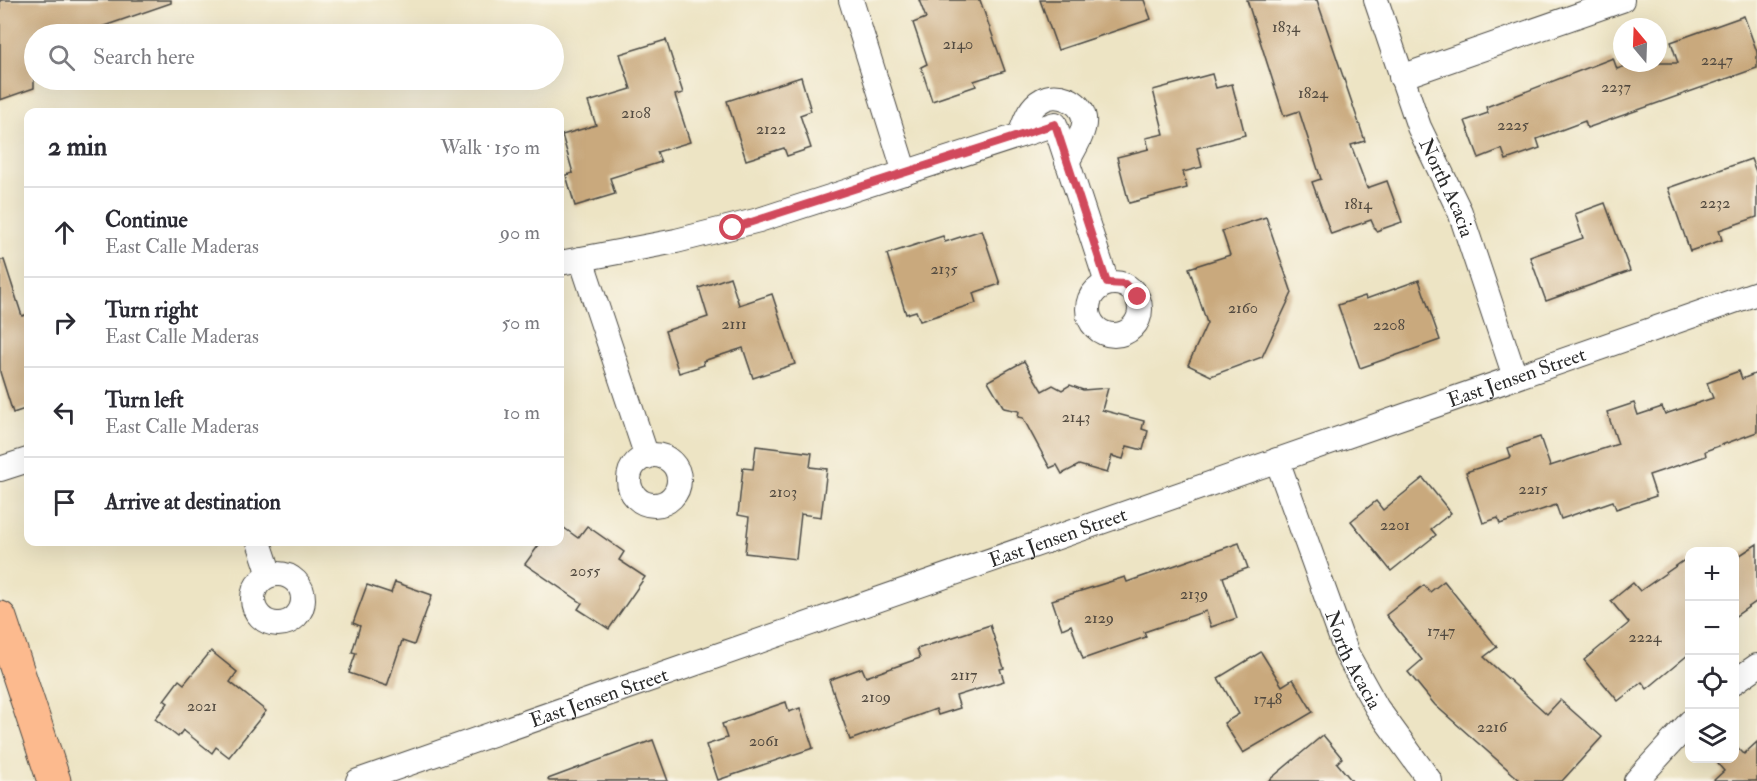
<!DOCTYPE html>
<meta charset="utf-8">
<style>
:root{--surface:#fff;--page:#f2f2f3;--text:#2b2b33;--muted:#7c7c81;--line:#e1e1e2}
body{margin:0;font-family:"IM FELL Double Pica",serif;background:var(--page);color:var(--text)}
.controls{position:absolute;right:18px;bottom:18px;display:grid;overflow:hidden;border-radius:12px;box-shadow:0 6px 24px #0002}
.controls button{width:54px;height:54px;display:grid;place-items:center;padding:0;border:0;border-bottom:2px solid var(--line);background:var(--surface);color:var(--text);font:30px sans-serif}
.compass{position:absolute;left:1613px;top:18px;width:54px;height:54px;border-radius:50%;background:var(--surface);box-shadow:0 6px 24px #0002;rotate:341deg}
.stop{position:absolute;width:18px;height:18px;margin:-14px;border:4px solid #d1495b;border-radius:50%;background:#fff}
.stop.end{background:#d1495b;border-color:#fff;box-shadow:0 2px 6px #0008}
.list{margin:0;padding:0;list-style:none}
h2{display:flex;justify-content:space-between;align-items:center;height:78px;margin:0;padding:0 24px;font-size:26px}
h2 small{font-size:20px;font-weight:400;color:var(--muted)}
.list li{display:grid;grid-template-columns:39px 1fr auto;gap:18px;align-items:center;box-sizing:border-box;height:90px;padding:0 24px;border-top:2px solid var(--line)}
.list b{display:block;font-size:22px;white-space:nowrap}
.list p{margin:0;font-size:20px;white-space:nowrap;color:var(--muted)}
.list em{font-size:20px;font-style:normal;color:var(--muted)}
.icon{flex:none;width:33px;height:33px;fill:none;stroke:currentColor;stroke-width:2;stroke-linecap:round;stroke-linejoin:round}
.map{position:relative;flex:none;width:1757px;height:781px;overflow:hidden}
.search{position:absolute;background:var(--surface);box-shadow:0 6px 24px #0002;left:24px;top:24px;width:540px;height:66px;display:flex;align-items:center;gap:15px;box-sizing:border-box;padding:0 21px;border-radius:33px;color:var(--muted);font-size:22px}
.panel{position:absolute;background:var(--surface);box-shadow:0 6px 24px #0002;left:24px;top:108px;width:540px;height:438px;border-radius:12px}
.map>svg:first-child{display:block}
.building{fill:#c9a97d}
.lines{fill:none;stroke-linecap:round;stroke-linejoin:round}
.street-casing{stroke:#484742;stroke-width:26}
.primary-casing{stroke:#484742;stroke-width:35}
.street{stroke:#fff;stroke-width:24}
.primary{stroke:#fcba8e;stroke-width:33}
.route{stroke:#d1495b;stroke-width:8}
.labels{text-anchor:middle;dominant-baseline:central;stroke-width:6;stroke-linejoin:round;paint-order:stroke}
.number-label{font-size:16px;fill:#524a40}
.street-label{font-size:20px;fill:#2b2b2b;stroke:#fbf7ec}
</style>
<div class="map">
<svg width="1757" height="781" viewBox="0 0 1757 781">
<rect width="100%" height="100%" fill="#fbf7ec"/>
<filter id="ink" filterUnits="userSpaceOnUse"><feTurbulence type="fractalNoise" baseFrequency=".0167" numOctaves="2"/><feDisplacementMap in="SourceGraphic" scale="12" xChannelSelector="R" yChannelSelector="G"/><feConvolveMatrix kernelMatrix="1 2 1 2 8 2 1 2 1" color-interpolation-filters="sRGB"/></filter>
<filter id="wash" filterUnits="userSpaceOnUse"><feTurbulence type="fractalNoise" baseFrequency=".008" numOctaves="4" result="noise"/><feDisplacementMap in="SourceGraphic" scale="24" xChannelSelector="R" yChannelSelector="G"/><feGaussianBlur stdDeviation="1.35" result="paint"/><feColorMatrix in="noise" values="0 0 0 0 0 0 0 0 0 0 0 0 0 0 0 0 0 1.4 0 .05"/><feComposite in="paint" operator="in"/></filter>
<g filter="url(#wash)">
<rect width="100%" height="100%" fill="#ede4c4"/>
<g id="blocks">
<!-- building -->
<g class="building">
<polygon points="0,0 171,0 171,3 81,34 34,34 34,88 0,100"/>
<polygon points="919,0 980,0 1005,71 974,81 976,86 932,101 921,67 927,64 913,23 926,18"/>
<polygon points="1040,0 1144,0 1151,19 1058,50"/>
<polygon points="1247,0 1317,0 1365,141 1351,145 1367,188 1387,181 1402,222 1376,231 1371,220 1331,234 1312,182 1321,179 1299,111 1284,116"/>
<polygon points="1744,16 1757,52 1757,68 1587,128 1585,121 1537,139 1540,148 1506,160 1502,149 1479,158 1465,121 1488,113 1486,107 1613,58 1617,69 1634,63 1678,63 1671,42"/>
<polygon points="666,40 683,93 675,95 690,142 657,152 661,162 610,178 615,194 575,206 566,175 573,173 562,135 596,125 588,102 631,89 620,54"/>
<polygon points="1212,74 1216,88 1232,84 1245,135 1197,148 1202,167 1183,172 1187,188 1129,203 1117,157 1149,149 1146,138 1164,134 1153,90"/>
<polygon points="801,77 811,111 800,115 811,148 787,156 784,148 746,160 727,101"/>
<polygon points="1751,159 1757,174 1757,217 1719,230 1722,240 1690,251 1668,188"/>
<polygon points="1605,203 1630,271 1546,301 1530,257 1583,238 1575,214"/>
<polygon points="1266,217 1292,293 1262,357 1211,376 1188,365 1207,323 1189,268 1230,255 1222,231"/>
<polygon points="982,230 1000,284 973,293 976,303 920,321 916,311 906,314 887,254 943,236 945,242"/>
<polygon points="0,260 4,260 22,316 28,314 28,408 13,413 0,372"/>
<polygon points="730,277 739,305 772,294 795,364 753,378 743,348 703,361 704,365 679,373 665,331 708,317 699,288"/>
<polygon points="1419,280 1440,340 1360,368 1338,305 1365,296 1366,299"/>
<polygon points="1024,361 1042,391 1053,385 1062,390 1070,385 1083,390 1108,388 1102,410 1144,421 1142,429 1148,431 1143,450 1127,446 1123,459 1112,456 1107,473 1079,465 1062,474 1057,465 1050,468 1023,418 1018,417 1019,411 1004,408 988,381"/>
<polygon points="1739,371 1742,379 1757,373 1757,432 1705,451 1706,456 1649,475 1656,496 1616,509 1613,501 1561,519 1556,505 1500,524 1498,518 1483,523 1466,472 1511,457 1508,448 1540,437 1550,466 1618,444 1607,412 1634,403 1638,415 1662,407 1665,414 1713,398 1707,383"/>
<polygon points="756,446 812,453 810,467 827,469 821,517 801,514 796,559 745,553 749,517 738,515 743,468 753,469"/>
<polygon points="1423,478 1451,513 1431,529 1436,535 1391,571 1351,521 1376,501 1383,510"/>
<polygon points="560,525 578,538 587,526 624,552 619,560 645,577 609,629 578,609 582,603 525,564 541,542 560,542"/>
<polygon points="1239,543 1248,568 1223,577 1237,618 1211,627 1206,611 1144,632 1146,637 1083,659 1071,625 1062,629 1052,600 1125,577 1127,582"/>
<polygon points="1757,544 1757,601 1734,617 1734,559"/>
<polygon points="1689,557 1689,654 1647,689 1642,682 1618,701 1584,660 1629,623 1611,601 1633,583 1640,591"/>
<polygon points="1444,581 1497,647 1484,657 1547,714 1560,700 1602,737 1562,781 1521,781 1435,705 1408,672 1422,660 1386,615 1424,585 1430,592"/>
<polygon points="395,582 432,595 414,645 402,641 387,686 349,673 356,653 352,652 360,626 353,623 367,585 391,593"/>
<polygon points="990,625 1004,668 1000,669 1004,681 956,696 960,708 938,715 936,709 850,740 829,680 862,668 866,677 920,658 917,649"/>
<polygon points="211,651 237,672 230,682 266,711 229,757 216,747 212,753 183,730 178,737 155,719 168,703 164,700 179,680 184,684"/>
<polygon points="1261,652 1282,686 1293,679 1313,712 1243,753 1224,723 1239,714 1218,678"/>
<polygon points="786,702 789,712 800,708 813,748 718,780 706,745 727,738 722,724"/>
<polygon points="1323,735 1342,758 1337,763 1352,781 1268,781"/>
<polygon points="653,740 668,781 549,781 548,779"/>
<polygon points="1757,742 1757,781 1713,781 1724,771 1718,764 1725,759 1734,759 1737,747 1744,754"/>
</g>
</g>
</g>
<g filter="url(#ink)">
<use href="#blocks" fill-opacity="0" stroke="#484742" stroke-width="1.5"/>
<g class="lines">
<defs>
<g id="street">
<polyline points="851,0 905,173"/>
<path id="s1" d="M1376,0l43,127 41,85 55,165"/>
<polyline points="1401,77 1622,0"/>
<path d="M1020,135c5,-13 9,-28 22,-35 14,-9 39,0 42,18 2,13 -11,33 -17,44"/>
<polyline points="581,259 647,457"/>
<polyline points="560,263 676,241 759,220 1055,124 1107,283"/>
<circle cx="1114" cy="309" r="26"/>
<circle cx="654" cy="480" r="25"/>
<path id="s2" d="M1277,460l70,194 30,54 53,73"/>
<polyline points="0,469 28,460"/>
<polyline points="259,542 270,575"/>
<circle cx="278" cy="599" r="25"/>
<polyline points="1734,682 1757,666"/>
<path id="s3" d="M358,781l1399,-488"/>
<polyline points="1636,781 1690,722"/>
</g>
<polyline id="primary" points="0,618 54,781"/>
</defs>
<!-- street casing -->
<use href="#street" class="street-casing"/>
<!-- primary casing -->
<use href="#primary" class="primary-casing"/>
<!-- street -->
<use href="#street" class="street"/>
<!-- primary -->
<use href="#primary" class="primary"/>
</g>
</g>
<g class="lines" filter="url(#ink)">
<!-- route -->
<polyline class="route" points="733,228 1055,124 1107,283 1125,284 1138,297"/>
</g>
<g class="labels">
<!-- number labels -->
<g class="number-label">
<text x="1286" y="27">1834</text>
<text x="958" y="44">2140</text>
<text x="1717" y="60">2247</text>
<text x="1616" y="87">2237</text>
<text x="1313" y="93">1824</text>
<text x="636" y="113">2108</text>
<text x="1513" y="125">2225</text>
<text x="771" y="129">2122</text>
<text x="1715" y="203">2232</text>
<text x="1358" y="204">1814</text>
<text x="944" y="269">2135</text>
<text x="1243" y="308">2160</text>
<text x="734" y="324">2111</text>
<text x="1389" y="325">2208</text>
<text x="1076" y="417">2143</text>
<text x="1533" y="489">2215</text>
<text x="783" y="492">2103</text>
<text x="1395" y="525">2201</text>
<text x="585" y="571">2055</text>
<text x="1194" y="594">2139</text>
<text x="1099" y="618">2129</text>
<text x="1441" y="631">1747</text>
<text x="1645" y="637">2224</text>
<text x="964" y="675">2117</text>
<text x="876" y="697">2109</text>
<text x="1268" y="699">1748</text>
<text x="202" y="706">2021</text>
<text x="1492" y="727">2216</text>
<text x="764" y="741">2061</text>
</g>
<!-- street labels -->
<g class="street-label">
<text stroke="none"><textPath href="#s1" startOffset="201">North Acacia</textPath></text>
<text stroke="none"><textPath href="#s3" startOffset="1227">East Jensen Street</textPath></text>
<text stroke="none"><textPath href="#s3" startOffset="741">East Jensen Street</textPath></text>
<text stroke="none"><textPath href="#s2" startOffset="214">North Acacia</textPath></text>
<text stroke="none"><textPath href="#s3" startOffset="255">East Jensen Street</textPath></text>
</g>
</g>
</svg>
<div class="controls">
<button>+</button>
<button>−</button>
<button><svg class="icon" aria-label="locate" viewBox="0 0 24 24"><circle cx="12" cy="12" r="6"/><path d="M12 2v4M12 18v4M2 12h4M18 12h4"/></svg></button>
<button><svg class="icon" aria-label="layers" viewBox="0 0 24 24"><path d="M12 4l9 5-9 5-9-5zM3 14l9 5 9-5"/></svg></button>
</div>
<svg class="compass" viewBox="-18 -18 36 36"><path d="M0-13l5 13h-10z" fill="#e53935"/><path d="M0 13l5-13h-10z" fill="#7c7c81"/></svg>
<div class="stop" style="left:733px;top:228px"></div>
<div class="stop end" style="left:1138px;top:297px"></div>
<div class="search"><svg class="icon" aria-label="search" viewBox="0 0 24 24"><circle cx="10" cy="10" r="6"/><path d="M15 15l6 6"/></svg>Search here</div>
<section class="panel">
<h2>2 min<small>Walk · 150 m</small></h2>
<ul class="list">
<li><svg class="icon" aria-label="ahead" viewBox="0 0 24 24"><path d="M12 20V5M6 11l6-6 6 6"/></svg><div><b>Continue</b><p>East Calle Maderas</p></div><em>90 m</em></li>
<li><svg class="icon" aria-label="right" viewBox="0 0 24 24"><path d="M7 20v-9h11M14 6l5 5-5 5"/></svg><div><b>Turn right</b><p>East Calle Maderas</p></div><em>50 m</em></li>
<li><svg class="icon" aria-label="left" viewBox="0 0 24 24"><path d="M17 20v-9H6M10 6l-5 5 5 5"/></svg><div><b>Turn left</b><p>East Calle Maderas</p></div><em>10 m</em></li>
<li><svg class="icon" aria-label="arrive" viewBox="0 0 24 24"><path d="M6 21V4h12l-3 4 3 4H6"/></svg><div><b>Arrive at destination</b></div></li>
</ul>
</section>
</div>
